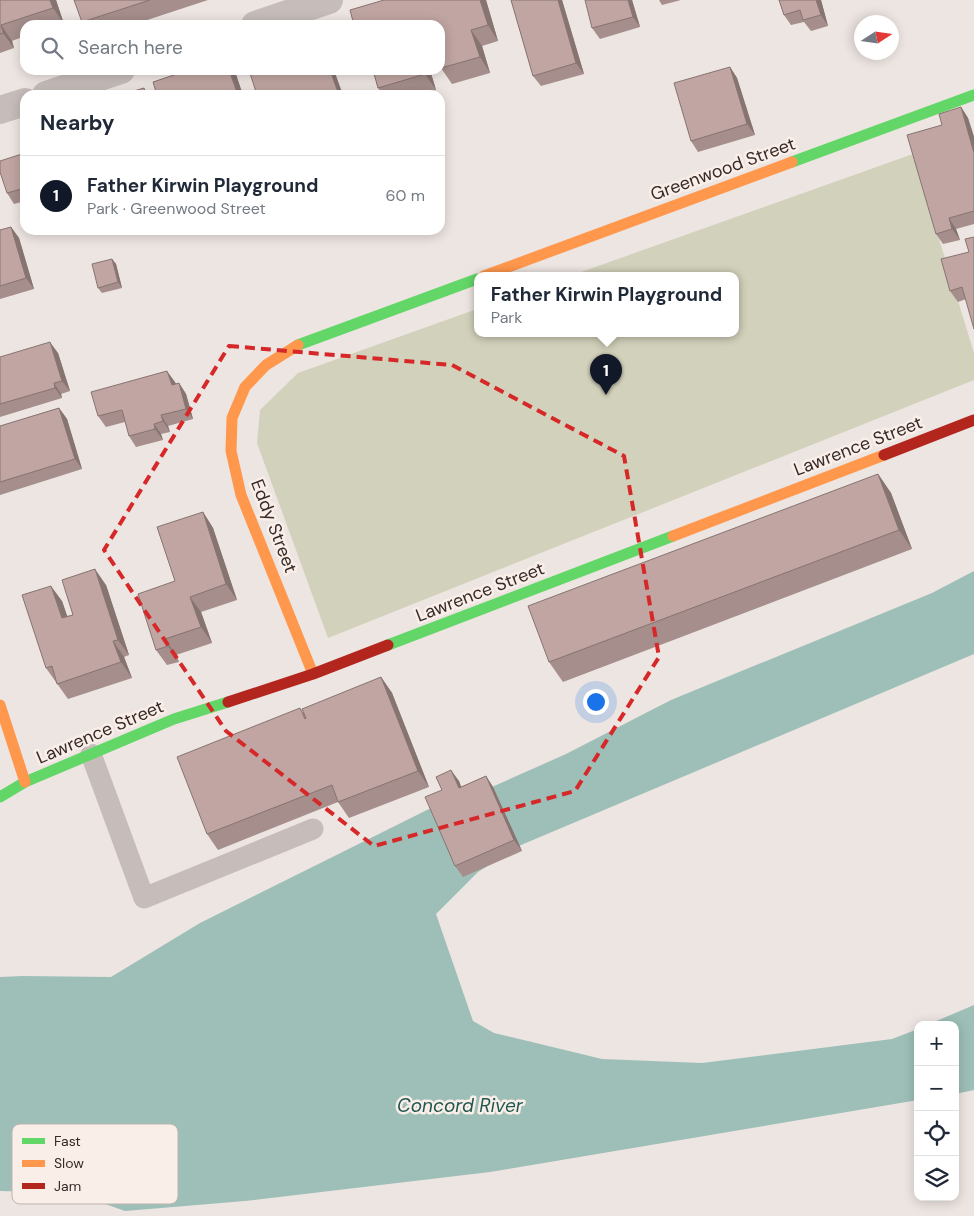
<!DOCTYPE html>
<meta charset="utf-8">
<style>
:root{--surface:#fff;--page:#f6f6f7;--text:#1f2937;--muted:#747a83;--line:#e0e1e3;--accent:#111827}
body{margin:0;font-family:"DM Sans",sans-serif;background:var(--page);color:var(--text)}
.controls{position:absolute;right:15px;bottom:15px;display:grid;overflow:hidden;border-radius:10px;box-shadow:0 2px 12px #0003}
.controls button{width:45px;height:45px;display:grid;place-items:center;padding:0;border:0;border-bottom:1px solid var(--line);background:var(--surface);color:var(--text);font:25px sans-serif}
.compass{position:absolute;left:854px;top:15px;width:45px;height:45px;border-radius:50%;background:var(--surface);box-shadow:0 2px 12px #0003;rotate:78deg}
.you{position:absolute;left:595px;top:701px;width:18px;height:18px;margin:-12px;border:4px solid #fff;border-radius:50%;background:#1a73e8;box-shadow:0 0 0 8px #1a73e833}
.badge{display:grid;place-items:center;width:32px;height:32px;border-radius:50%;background:var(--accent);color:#fff;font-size:16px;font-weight:700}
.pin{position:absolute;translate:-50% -41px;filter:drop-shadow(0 1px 2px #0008)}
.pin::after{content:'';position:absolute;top:26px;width:18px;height:15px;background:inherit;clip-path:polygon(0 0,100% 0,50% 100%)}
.popup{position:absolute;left:474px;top:272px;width:265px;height:65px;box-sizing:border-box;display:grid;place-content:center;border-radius:10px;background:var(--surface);filter:drop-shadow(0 1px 4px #0005);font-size:16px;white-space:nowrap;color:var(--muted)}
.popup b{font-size:19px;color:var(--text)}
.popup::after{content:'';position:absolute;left:50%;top:100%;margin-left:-10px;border:10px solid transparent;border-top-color:var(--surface)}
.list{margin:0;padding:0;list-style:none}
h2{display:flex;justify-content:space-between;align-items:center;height:65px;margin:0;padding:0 20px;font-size:21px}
h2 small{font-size:16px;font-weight:400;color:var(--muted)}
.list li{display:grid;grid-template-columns:32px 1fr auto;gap:15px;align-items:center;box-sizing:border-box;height:80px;padding:0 20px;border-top:1px solid var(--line)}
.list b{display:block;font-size:19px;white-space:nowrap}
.list p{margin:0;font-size:16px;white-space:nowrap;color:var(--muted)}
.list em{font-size:16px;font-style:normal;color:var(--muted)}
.icon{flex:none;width:28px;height:28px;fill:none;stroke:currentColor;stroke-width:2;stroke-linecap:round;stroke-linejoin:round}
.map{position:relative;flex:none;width:974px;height:1216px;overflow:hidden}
.search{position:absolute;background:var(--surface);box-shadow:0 2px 12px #0003;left:20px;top:20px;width:425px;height:55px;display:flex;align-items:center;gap:12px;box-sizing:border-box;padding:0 18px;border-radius:15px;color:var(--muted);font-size:19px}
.panel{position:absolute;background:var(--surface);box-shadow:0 2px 12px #0003;left:20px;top:90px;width:425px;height:145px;border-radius:15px}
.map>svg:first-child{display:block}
.green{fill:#d2d1bb}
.water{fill:#9dbfb8}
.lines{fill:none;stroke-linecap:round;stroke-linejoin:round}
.lane{stroke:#c6bdba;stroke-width:21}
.street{stroke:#c6bdba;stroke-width:28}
.fast{stroke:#63d668;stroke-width:11}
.slow{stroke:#ff974d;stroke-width:11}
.jam{stroke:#b3261e;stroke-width:11}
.wall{fill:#a58e8b}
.shaded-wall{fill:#867471}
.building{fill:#c0a5a2;stroke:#867471}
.marked{fill:none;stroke:#d62828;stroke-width:4;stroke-dasharray:10 6;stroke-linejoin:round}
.labels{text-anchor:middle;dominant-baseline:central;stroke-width:5;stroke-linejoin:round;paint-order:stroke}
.street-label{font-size:18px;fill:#372a28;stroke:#faeee8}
.water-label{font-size:19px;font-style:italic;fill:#1e5850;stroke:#faeee8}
.key{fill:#faeee8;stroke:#c0b3ae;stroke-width:1}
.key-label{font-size:14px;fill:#372a28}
</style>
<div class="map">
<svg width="974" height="1216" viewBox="0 0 974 1216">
<rect width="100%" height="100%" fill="#ede5e1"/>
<!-- green -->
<polygon class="green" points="913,154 974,353 974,380 328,638 257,443 260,410 298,373 477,309 477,334 735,334 735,276 570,276"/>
<!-- water -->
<g class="water">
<polygon points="974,571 974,654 521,845 478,872 436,914 473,1021 494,1033 602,1059 702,1063 892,1039 918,1029 918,1100 490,1172 245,1201 125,1211 74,1193 0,1191 0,977 23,976 111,977 200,923 429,809 492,787 566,754 671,700 932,593"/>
<polygon points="974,1005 974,1090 955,1094 955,1025 927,1025"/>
</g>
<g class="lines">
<!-- lane -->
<polyline class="lane" points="91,754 144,898 313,829"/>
<!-- street -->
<g class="street">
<polyline points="255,25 329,0"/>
<polyline points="46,95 121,70"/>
<polyline points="0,110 25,102"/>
</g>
<!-- fast -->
<g class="fast">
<polyline points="792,162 974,95"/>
<polyline points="298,345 477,279"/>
<polyline points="388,645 673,536"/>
<polyline points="0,797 25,782 174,719 228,702"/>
</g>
<!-- slow -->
<g class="slow">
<polyline points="484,276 792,162"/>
<polyline points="298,345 266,365 245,387 232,418 231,451 241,495 313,674"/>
<polyline points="673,536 884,455"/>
<polyline points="0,705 25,782"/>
</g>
<!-- jam -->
<g class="jam">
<polyline points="884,455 974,420"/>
<polyline points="228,702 313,674 388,645"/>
</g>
</g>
<!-- wall -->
<g class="wall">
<polygon points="0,0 56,0 64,24 61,25 25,25 25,36 12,41 14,48 0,53"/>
<polygon points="74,0 208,0 132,25 84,25 82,22"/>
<polygon points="384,0 486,0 498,41 482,46 490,73 452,84 441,68 440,25"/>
<polygon points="511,0 562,0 584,74 541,86 533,76"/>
<polygon points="632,0 640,27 600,39 592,28"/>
<polygon points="659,0 681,0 662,5"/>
<polygon points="779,0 821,0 828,26 811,31 804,22 791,25 784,15"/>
<polygon points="730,67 737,78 755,135 698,152 691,141"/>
<polygon points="370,70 430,70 436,90 417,95 383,95 378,88 375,77"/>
<polygon points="961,107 968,118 974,137 974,224 956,229 960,240 943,244 936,234 942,125"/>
<polygon points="25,153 25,201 14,204 7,193"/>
<polygon points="11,227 19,238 34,289 0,299 0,230"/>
<polygon points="380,230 394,230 382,233"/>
<polygon points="969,252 966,299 958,302 950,291"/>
<polygon points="112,259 116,264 122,288 102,293 98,288"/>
<polygon points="58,353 70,391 61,394 62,398 0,417 0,357"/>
<polygon points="175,382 176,384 179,383 186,394 193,419 168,426 170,432 161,434 163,440 136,447 129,436 125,422 106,427 98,416"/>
<polygon points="59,408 67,419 82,469 0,495 0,426"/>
<polygon points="878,474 891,493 912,549 563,682 549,662"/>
<polygon points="203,512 213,528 237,600 201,612 212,643 176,655 179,662 167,665 156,650 175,581"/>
<polygon points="106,585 129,655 124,657 132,678 68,699 46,668 62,601 67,616 73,615"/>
<polygon points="381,677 392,693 429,787 349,818 338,802 218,850 207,834 303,712"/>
<polygon points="486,776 493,787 522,851 463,877 455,866 442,790 459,781 461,787"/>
</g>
<!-- shaded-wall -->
<g class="shaded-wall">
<polygon points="50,0 56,0 64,24 53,8"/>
<polygon points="480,0 486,0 498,41 488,25"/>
<polygon points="558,0 562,0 584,74 576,63"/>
<polygon points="628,0 632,0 640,27 633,17"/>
<polygon points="816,0 821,0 828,26 821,15"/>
<polygon points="1,25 12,41 14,48 3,33"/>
<polygon points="471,30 482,46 490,73 480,57"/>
<polygon points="730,67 737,78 755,135 747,124"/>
<polygon points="229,70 234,70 236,74 243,95 238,95"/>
<polygon points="330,70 334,70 343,95 339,95"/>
<polygon points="424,70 430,70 436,90 425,74"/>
<polygon points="961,107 968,118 974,137 974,153"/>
<polygon points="949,218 956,229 960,240 952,229"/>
<polygon points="11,227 19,238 34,289 26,278"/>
<polygon points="112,259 116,264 122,288 118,282"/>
<polygon points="50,342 58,353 70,391 62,381"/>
<polygon points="167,371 175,382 179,396 172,385"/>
<polygon points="54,383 61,394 62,398 55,388"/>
<polygon points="179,383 186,394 193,419 186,409"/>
<polygon points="59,408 67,419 82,469 75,459"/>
<polygon points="161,415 168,426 170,432 163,421"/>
<polygon points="154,424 161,434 163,440 155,429"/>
<polygon points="878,474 891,493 912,549 899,530"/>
<polygon points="203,512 213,528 237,600 226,584"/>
<polygon points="95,569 106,585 129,655 118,640"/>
<polygon points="51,586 62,601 73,633 62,618"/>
<polygon points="190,597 201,612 212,643 201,627"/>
<polygon points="165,639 176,655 179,662 168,646"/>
<polygon points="113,641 124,657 132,678 121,662"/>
<polygon points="381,677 392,693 429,787 418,771"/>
<polygon points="451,770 459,781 466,799 459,788"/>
<polygon points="486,776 493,787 522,851 514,840"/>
</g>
<!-- building -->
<g class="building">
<polygon points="0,0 50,0 53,8 1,25 3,33 0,34"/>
<polygon points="74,0 150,0 82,22"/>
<polygon points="384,0 480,0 488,25 471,30 480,57 441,68 440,64 440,25 354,25 350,10"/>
<polygon points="511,0 558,0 576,63 533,76"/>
<polygon points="585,0 628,0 633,17 592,28"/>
<polygon points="779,0 816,0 821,15 803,20 800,10 784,15"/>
<polygon points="730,67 747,124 691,141 674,83"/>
<polygon points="189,70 229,70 238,95 157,95 153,82"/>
<polygon points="249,70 330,70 339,95 257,95"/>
<polygon points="373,70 424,70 425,74 378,88"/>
<polygon points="144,88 146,95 121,95"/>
<polygon points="961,107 974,153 974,211 949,218 952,229 936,234 907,135 942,125 939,114"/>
<polygon points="25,153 25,188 7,193 0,172 0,161"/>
<polygon points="11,227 26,278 0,286 0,230"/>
<polygon points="974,237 974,329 962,287 950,291 941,259 969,252 965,239"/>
<polygon points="112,259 118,282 98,288 92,264"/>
<polygon points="50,342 62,381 54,383 55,388 0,404 0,357"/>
<polygon points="167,371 172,385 179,383 186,409 161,415 163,421 154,424 155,429 129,436 122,410 98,416 91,392"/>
<polygon points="59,408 75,459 0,482 0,426"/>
<polygon points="878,474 899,530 549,662 528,606"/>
<polygon points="203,512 226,584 190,597 201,627 165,639 168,646 156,650 138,594 175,581 157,527"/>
<polygon points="95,569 118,640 113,641 121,662 57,684 52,666 46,668 22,595 51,586 62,618 73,615 62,580"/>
<polygon points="381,677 418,771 338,802 332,785 207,834 177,757 300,708 305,719 306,718 302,709"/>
<polygon points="451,770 459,788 486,776 514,840 455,866 425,797 442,790 436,777"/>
</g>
<!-- marked area -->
<path class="marked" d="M229,346l223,19 172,91 35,201 -84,134 -201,55 -148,-115 -122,-181z"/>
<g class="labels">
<!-- street labels -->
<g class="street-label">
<text transform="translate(723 169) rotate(-20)">Greenwood Street</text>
<text transform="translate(858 446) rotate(-21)">Lawrence Street</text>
<text transform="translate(274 526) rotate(69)">Eddy Street</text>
<text transform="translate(480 592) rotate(-21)">Lawrence Street</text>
<text transform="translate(100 732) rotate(-23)">Lawrence Street</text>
</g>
<!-- water labels -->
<g class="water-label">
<text x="460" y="1105">Concord River</text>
</g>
</g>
<!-- legend -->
<rect x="12" y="1124" width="166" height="80" rx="8" class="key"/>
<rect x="22" y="1138" width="23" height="6" fill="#63d668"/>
<rect x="22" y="1160" width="23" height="7" fill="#ff974d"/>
<rect x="22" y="1183" width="23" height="6" fill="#b3261e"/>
<g class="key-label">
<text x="54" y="1146">Fast</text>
<text x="54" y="1168">Slow</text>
<text x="54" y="1191">Jam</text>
</g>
</svg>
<div class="controls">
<button>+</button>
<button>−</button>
<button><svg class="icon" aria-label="locate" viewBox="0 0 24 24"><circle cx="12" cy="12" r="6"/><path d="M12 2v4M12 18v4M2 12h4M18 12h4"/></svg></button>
<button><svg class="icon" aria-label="layers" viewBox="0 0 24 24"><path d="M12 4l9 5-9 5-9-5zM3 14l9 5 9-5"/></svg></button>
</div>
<svg class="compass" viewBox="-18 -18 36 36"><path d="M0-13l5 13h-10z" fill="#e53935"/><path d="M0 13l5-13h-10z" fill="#747a83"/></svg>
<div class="you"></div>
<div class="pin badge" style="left:606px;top:395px">1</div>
<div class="popup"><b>Father Kirwin Playground</b>Park</div>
<div class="search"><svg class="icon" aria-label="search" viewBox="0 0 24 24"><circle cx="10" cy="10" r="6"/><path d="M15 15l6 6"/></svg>Search here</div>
<section class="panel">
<h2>Nearby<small></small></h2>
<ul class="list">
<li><span class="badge">1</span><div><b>Father Kirwin Playground</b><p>Park · Greenwood Street</p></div><em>60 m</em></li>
</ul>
</section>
</div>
